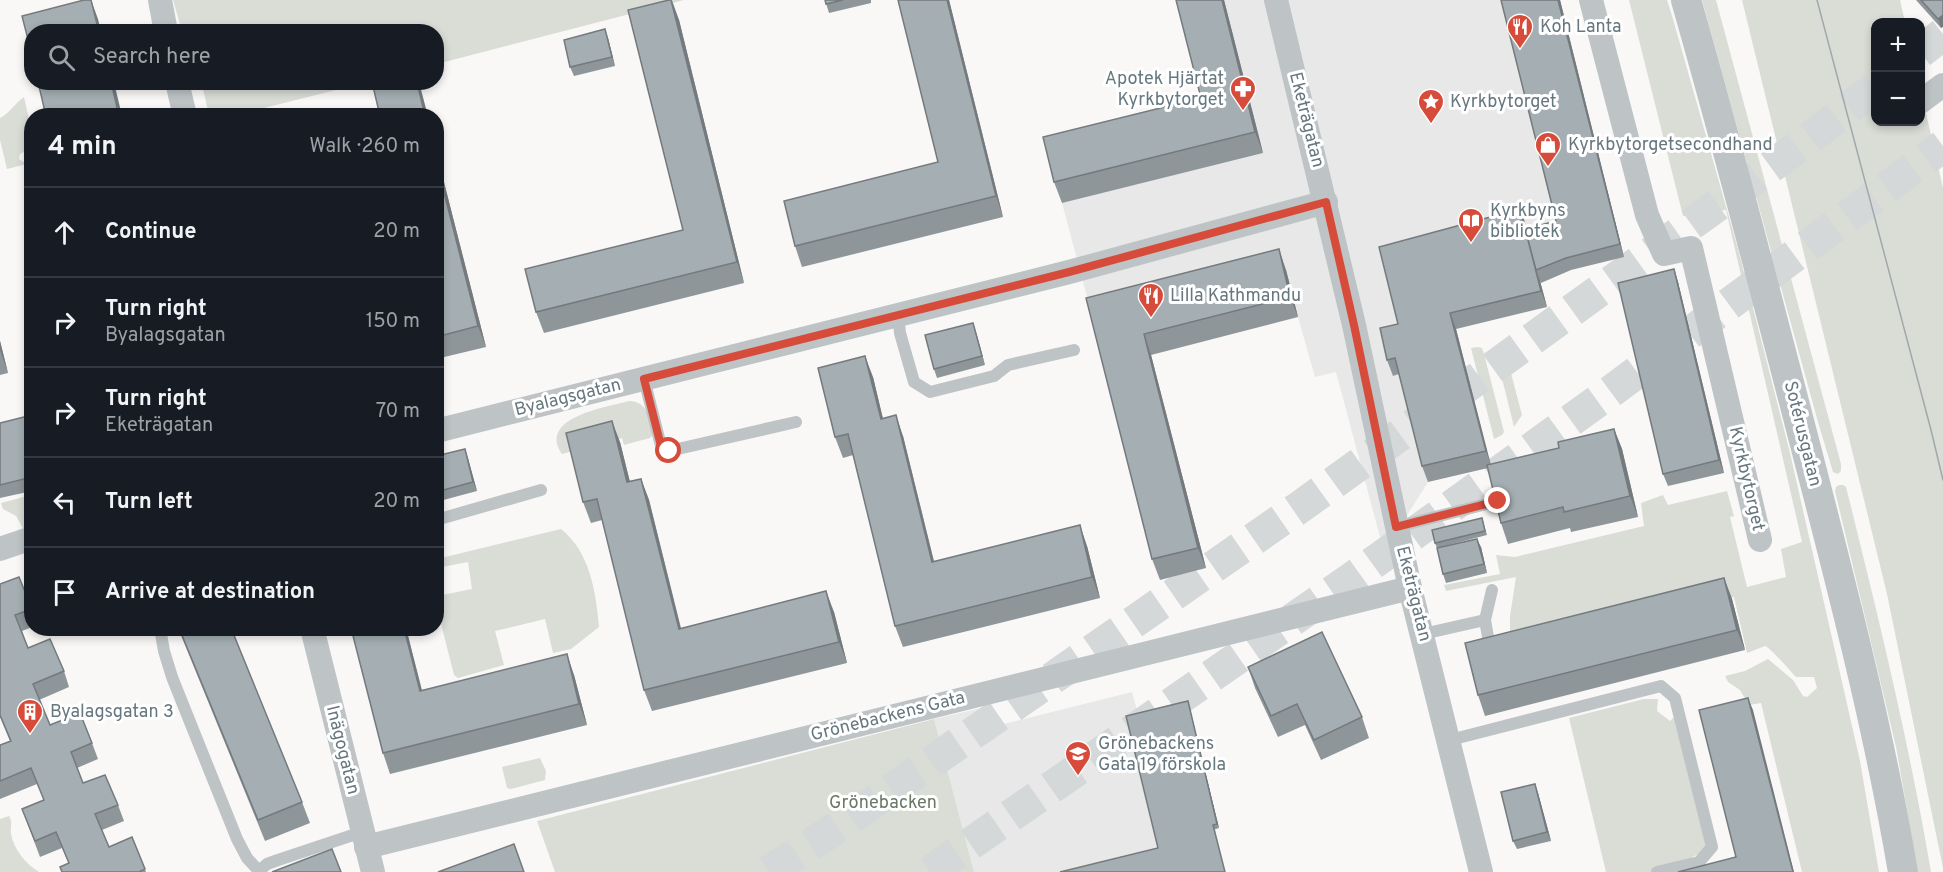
<!DOCTYPE html>
<meta charset="utf-8">
<style>
:root{--surface:#171b24;--page:#242831;--text:#f1f3f6;--muted:#9ea1a6;--line:#363941}
body{margin:0;font-family:Overpass,sans-serif;background:var(--page);color:var(--text)}
.controls{position:absolute;right:18px;top:18px;display:grid;overflow:hidden;border-radius:12px;box-shadow:0 3px 9px #0003}
.controls button{width:54px;height:54px;display:grid;place-items:center;padding:0;border:0;border-bottom:2px solid var(--line);background:var(--surface);color:var(--text);font:30px sans-serif}
.stop{position:absolute;width:18px;height:18px;margin:-14px;border:4px solid #d64b3a;border-radius:50%;background:#fff}
.stop.end{background:#d64b3a;border-color:#fff;box-shadow:0 2px 6px #0008}
.list{margin:0;padding:0;list-style:none}
h2{display:flex;justify-content:space-between;align-items:center;height:78px;margin:0;padding:0 24px;font-size:26px}
h2 small{font-size:20px;font-weight:400;color:var(--muted)}
.list li{display:grid;grid-template-columns:39px 1fr auto;gap:18px;align-items:center;box-sizing:border-box;height:90px;padding:0 24px;border-top:2px solid var(--line)}
.list b{display:block;font-size:22px;white-space:nowrap}
.list p{margin:0;font-size:20px;white-space:nowrap;color:var(--muted)}
.list em{font-size:20px;font-style:normal;color:var(--muted)}
.icon{flex:none;width:33px;height:33px;fill:none;stroke:currentColor;stroke-width:2;stroke-linecap:round;stroke-linejoin:round}
.map{position:relative;flex:none;width:1943px;height:872px;overflow:hidden}
.search{position:absolute;background:var(--surface);box-shadow:0 3px 9px #0003;left:24px;top:24px;width:420px;height:66px;display:flex;align-items:center;gap:15px;box-sizing:border-box;padding:0 21px;border-radius:24px;color:var(--muted);font-size:22px}
.panel{position:absolute;background:var(--surface);box-shadow:0 3px 9px #0003;left:24px;top:108px;width:420px;height:528px;border-radius:24px}
.map>svg:first-child{display:block}
.built{fill:#e7e8e7}
.green{fill:#d9ddd6}
.lines{fill:none;stroke-linecap:round;stroke-linejoin:round}
.trunk-tunnel{stroke:#d4d8d9;stroke-width:33;stroke-dasharray:33 16;stroke-linecap:butt}
.service{stroke:#bec3c6;stroke-width:12}
.minor{stroke:#bec3c6;stroke-width:24}
.tertiary{stroke:#bec3c6;stroke-width:30}
.tram{stroke:#a0a8ac;stroke-width:1.5}
.wall{fill:#8e969a}
.shaded-wall{fill:#747a7d}
.building{fill:#a5afb3;stroke:#747a7d;stroke-width:1.5}
.route{stroke:#d64b3a;stroke-width:8}
.labels{text-anchor:middle;dominant-baseline:central;stroke-width:6;stroke-linejoin:round;paint-order:stroke}
.poi-label{font-size:18px;fill:#66777f;stroke:#fff;text-anchor:start}
.street-label{font-size:18px;fill:#66777f;stroke:#fff}
.park-label{font-size:18px;fill:#6a7865;stroke:#fff}
</style>
<div class="map">
<svg width="1943" height="872" viewBox="0 0 1943 872">
<rect width="100%" height="100%" fill="#f9f8f7"/>
<!-- built -->
<g class="built">
<polygon points="1224,0 1502,0 1561,233 1530,241 1525,225 1404,340 1393,376 1401,374 1428,482 1384,552 1336,372 1315,377 1298,317 1093,319 1062,203 1263,153"/>
<polygon points="1132,692 1139,718 1215,829 1225,872 974,872 934,719 986,707 1000,725"/>
</g>
<!-- green -->
<g class="green">
<polygon points="173,0 684,0 437,64 436,32 182,31"/>
<path d="M1629,0h38l6,19 65,230 52,204 70,308 19,111h-77l-41,-169 -12,2 -9,-15 -12,-8 -3,-6 20,-5 23,-12 25,21 10,16 4,1 10,-9 -3,-11h-18c-7,-7 -24,-28 -31,-31l-18,7 -13,-56 -224,55v-36l6,-39 -70,14 -2,-6 56,-11 -4,-19 19,2 129,-31 -3,-23 22,-8 5,10 59,-14 7,25 -4,1 17,70 39,-10 -5,-28 21,-7 -76,-332 -43,6z"/>
<polygon points="1702,0 1716,0 1841,464 1841,471 1838,474 1833,472 1818,422"/>
<polygon points="1742,0 1900,0 1905,22 1876,22 1876,122 1920,122 1921,91 1943,188 1943,868 1887,594"/>
<polygon points="197,83 364,83 236,115 209,115 202,85"/>
<path d="M24,97l7,31v20l-11,6 -1,5 8,5 -20,5 -7,-29v-22c10,-5 14,-14 24,-21z"/>
<polygon points="1478,347 1482,348 1484,354 1504,432 1502,435 1494,439 1471,348"/>
<polygon points="1495,350 1507,358 1522,415 1514,427"/>
<path d="M629,401c20,1 19,17 24,33l-3,4 -26,7 -2,-7 -60,16c-25,-37 46,-47 67,-53z"/>
<path d="M1839,485h4l3,2c32,128 63,255 85,385h-13l-22,-125 -61,-256 1,-4z"/>
<polygon points="31,495 31,531 24,530 16,516 3,509 1,503"/>
<path d="M561,529c29,23 35,63 38,98l-28,22 -18,4 -8,-34 -50,12 9,34 -46,13 -4,-3 -17,-67v-12l35,-7 -4,-27 -31,6v-9z"/>
<polygon points="1644,699 1658,699 1657,711 1670,721 1679,712 1712,839 1704,852 1692,857 1692,866 1665,872 1606,872 1569,718"/>
<polygon points="934,719 974,872 555,872 537,821"/>
<polygon points="540,758 546,771 545,780 511,789 507,788 502,767"/>
<path d="M9,816c4,6 1,11 2,18 3,16 15,30 28,38h-39v-53z"/>
</g>
<g class="lines">
<!-- trunk-tunnel -->
<g class="trunk-tunnel">
<polyline points="1920,52 1943,34"/>
<polyline points="769,872 836,828 1300,507 1802,144 1876,87"/>
<polyline points="930,872 1351,579 1606,395 1943,146"/>
</g>
<!-- service -->
<g class="service">
<polyline points="898,315 900,333 914,382 930,392 994,376 1008,365 1074,350"/>
<polyline points="644,379 660,442 669,451 796,422"/>
<polyline points="436,520 541,490"/>
<polyline points="1396,527 1498,501"/>
<polyline points="1485,620 1492,590"/>
<polyline points="160,628 164,651 172,677 198,742 237,839 247,858 259,871"/>
<polyline points="1423,634 1485,620 1491,654"/>
<polyline points="1450,740 1661,686 1675,698 1712,847 1699,862 1657,872"/>
<polyline points="258,872 267,864 278,860 362,832"/>
</g>
<!-- minor -->
<g class="minor">
<polyline points="160,0 166,32"/>
<polyline points="1276,0 1354,325 1410,588 1481,872"/>
<polyline points="1591,0 1647,215 1664,254 1691,248 1760,540"/>
<polyline points="177,82 185,116"/>
<polyline points="1920,102 1943,85"/>
<polyline points="436,431 1069,272 1326,202"/>
<polyline points="0,549 32,538"/>
<polyline points="312,628 373,872"/>
<polyline points="366,847 1410,588"/>
</g>
<!-- tertiary -->
<path class="tertiary" d="M1686,0c43,150 82,301 121,452 36,139 72,278 96,420"/>
<!-- tram -->
<polyline class="tram" points="1817,0 1931,430 1943,480"/>
</g>
<!-- wall -->
<g class="wall">
<polygon points="672,0 679,20 744,283 544,333 536,312 683,230"/>
<polygon points="825,0 871,0 871,3 829,13"/>
<polygon points="949,0 1003,217 802,267 795,246 938,162"/>
<polygon points="1224,0 1263,153 1062,203 1054,182 1201,98"/>
<polygon points="1501,0 1560,0 1624,257 1571,270 1541,283 1540,281 1547,307 1456,329 1491,465 1559,448 1614,429 1622,449 1638,517 1571,532 1570,528 1508,544 1501,523 1488,468 1428,482 1422,466 1399,374 1393,376 1387,360 1398,324 1526,228 1556,221"/>
<polygon points="1916,0 1943,0 1941,28"/>
<polygon points="608,38 615,66 574,76 570,67"/>
<polygon points="436,151 486,347 436,359"/>
<polygon points="1674,269 1678,282 1724,473 1668,486 1663,474"/>
<polygon points="1286,270 1298,317 1151,355 1206,568 1160,580 1152,559 1086,298"/>
<polygon points="973,323 985,365 937,378 934,369"/>
<polygon points="0,341 8,373 0,375"/>
<polygon points="873,377 883,419 903,436 934,561 1087,546 1100,598 903,647 895,626 853,455 843,458 835,437"/>
<polygon points="32,415 32,491 0,498 0,423"/>
<polygon points="620,442 630,482 641,479 649,500 681,628 834,612 847,663 652,711 644,690 602,520 591,523 583,502"/>
<polygon points="465,449 477,491 436,502 436,456"/>
<polygon points="1482,518 1487,535 1437,548 1435,543"/>
<polygon points="1481,547 1487,573 1446,583 1443,574"/>
<polygon points="1724,578 1732,599 1745,650 1485,716 1478,695"/>
<polygon points="0,584 32,608 32,627 22,631 28,648 64,671 69,687 39,700 50,725 92,743 98,759 77,768 83,783 118,805 124,821 102,830 109,847 132,837 146,872 62,872 69,864 62,848 40,857 22,809 44,800 37,784 0,799 0,745 10,741 0,717"/>
<polygon points="178,628 231,628 302,802 310,823 265,841"/>
<polygon points="351,628 406,628 422,690 574,675 587,725 390,774 383,753"/>
<polygon points="1248,667 1362,717 1369,738 1321,760 1305,725 1278,737 1255,688"/>
<polygon points="1188,701 1219,828 1158,848"/>
<polygon points="1538,793 1551,841 1517,849 1513,841"/>
</g>
<!-- shaded-wall -->
<g class="shaded-wall">
<polygon points="91,0 98,19 101,32 99,32"/>
<polygon points="671,0 679,20 744,283 737,262"/>
<polygon points="947,0 949,0 1003,217 996,196"/>
<polygon points="1222,0 1224,0 1263,153 1255,132"/>
<polygon points="1558,0 1560,0 1624,257 1620,244"/>
<polygon points="1943,15 1943,27 1941,28 1938,19"/>
<polygon points="605,29 608,38 615,66 612,57"/>
<polygon points="111,82 114,82 122,116 119,116"/>
<polygon points="417,82 419,82 420,86 428,116 425,116"/>
<polygon points="436,151 486,347 478,326 436,161"/>
<polygon points="1520,209 1526,225 1537,270 1536,270 1540,281 1547,307 1541,291"/>
<polygon points="1279,249 1286,270 1298,317 1290,297"/>
<polygon points="1674,269 1678,282 1724,473 1719,460"/>
<polygon points="1450,313 1456,329 1491,467 1486,451"/>
<polygon points="973,323 976,332 985,365 982,356"/>
<polygon points="1144,334 1151,355 1206,568 1198,548"/>
<polygon points="0,341 8,373 0,350"/>
<polygon points="865,356 873,377 888,440 881,419"/>
<polygon points="896,415 903,436 939,583 932,562"/>
<polygon points="612,421 620,442 635,503 627,482"/>
<polygon points="1614,429 1622,449 1638,517 1630,496"/>
<polygon points="465,449 468,458 477,491 473,482"/>
<polygon points="641,479 649,500 686,650 679,629"/>
<polygon points="1080,525 1087,546 1100,598 1092,577"/>
<polygon points="1477,539 1481,547 1487,573 1484,564"/>
<polygon points="1724,578 1732,599 1745,650 1737,630"/>
<polygon points="826,591 834,612 847,663 839,642"/>
<polygon points="404,628 406,628 427,712 420,691"/>
<polygon points="567,654 574,675 587,725 579,704"/>
<polygon points="1748,698 1753,710 1794,872 1793,872"/>
<polygon points="1188,701 1189,706 1219,828 1217,824"/>
<polygon points="1535,784 1538,793 1551,841 1547,832"/>
</g>
<!-- building -->
<g class="building">
<polygon points="84,0 91,0 99,32 32,32 32,55 22,16"/>
<polygon points="669,0 671,0 737,262 536,312 525,269 683,230 628,10"/>
<polygon points="825,0 843,0 826,4"/>
<polygon points="898,0 947,0 996,196 795,246 784,201 938,162"/>
<polygon points="1176,0 1222,0 1255,132 1054,182 1043,137 1201,98"/>
<polygon points="1501,0 1558,0 1620,244 1566,258 1536,270 1525,229 1556,221"/>
<polygon points="1921,0 1943,0 1943,15 1938,19"/>
<polygon points="605,29 612,57 570,67 564,40"/>
<polygon points="38,82 111,82 119,116 46,116"/>
<polygon points="372,82 417,82 425,116 380,116"/>
<polygon points="436,161 478,326 436,337"/>
<polygon points="1520,209 1541,291 1450,313 1486,451 1422,466 1395,358 1387,360 1380,328 1398,324 1379,247"/>
<polygon points="1279,249 1290,297 1144,334 1198,548 1152,559 1086,298"/>
<polygon points="1674,269 1719,460 1663,474 1618,283"/>
<polygon points="973,323 982,356 934,369 925,335"/>
<polygon points="865,356 881,419 896,415 932,562 1080,525 1092,577 895,626 848,434 835,437 818,368"/>
<polygon points="32,415 32,477 0,485 0,423"/>
<polygon points="612,421 627,482 641,479 679,629 826,591 839,642 644,690 597,499 583,502 566,433"/>
<polygon points="1614,429 1630,496 1564,512 1563,507 1501,523 1487,465 1559,448 1558,442"/>
<polygon points="465,449 473,482 436,492 436,456"/>
<polygon points="1482,518 1485,531 1435,543 1432,530"/>
<polygon points="1477,539 1484,564 1443,574 1437,548"/>
<polygon points="19,577 32,609 15,615 28,648 50,639 64,671 33,684 50,725 80,713 92,743 71,752 83,783 105,775 118,805 95,814 109,847 132,837 145,869 139,872 62,872 60,867 69,863 56,832 35,841 22,809 44,800 31,768 0,781 0,745 11,741 0,715 0,584"/>
<polygon points="1724,578 1737,630 1478,695 1465,643"/>
<polygon points="179,628 231,628 302,802 258,820"/>
<polygon points="351,628 404,628 420,691 567,654 579,704 383,753"/>
<polygon points="1322,632 1362,717 1314,740 1297,704 1271,716 1248,667"/>
<polygon points="1748,698 1793,872 1678,872 1736,857 1699,710"/>
<polygon points="1188,701 1217,824 1213,825 1225,872 1060,872 1158,848 1126,716"/>
<polygon points="1535,784 1547,832 1513,841 1501,792"/>
<polygon points="514,844 524,872 438,872"/>
<polygon points="332,849 341,872 272,872"/>
</g>
<g class="lines">
<!-- route -->
<polyline class="route" points="669,451 660,442 644,379 1069,272 1326,202 1354,325 1396,527 1498,501"/>
</g>
<!-- icons -->
<defs>
<symbol id="restaurant-pin" viewBox="-11 -11 22 30"><path d="M0 17L-7.5 6A9.5 9.5 0 1 1 7.5 6Z" fill="#d64b3a" stroke="#fff"/><path d="M-5-6h1v4h1v-4h1v4h1v-4h1v5L-1.5 .5V6h-2V.5L-5-1ZM5-6V6H3V1.5H1.5Q1.5-4 5-6Z" fill="#fff"/></symbol>
<symbol id="pharmacy-pin" viewBox="-11 -11 22 30"><path d="M0 17L-7.5 6A9.5 9.5 0 1 1 7.5 6Z" fill="#d64b3a" stroke="#fff"/><path d="M-2-6h4v4h4v4h-4v4h-4v-4h-4v-4h4Z" fill="#fff"/></symbol>
<symbol id="sight-pin" viewBox="-11 -11 22 30"><path d="M0 17L-7.5 6A9.5 9.5 0 1 1 7.5 6Z" fill="#d64b3a" stroke="#fff"/><path d="M0-6L1.8-2.2L6-1.7L2.9 1.2L3.7 5.4L0 3.3L-3.7 5.4L-2.9 1.2L-6-1.7L-1.8-2.2Z" fill="#fff"/></symbol>
<symbol id="shop-pin" viewBox="-11 -11 22 30"><path d="M0 17L-7.5 6A9.5 9.5 0 1 1 7.5 6Z" fill="#d64b3a" stroke="#fff"/><path d="M-5-2.5h2.3a2.7 3.5 0 0 1 5.4 0H5L5.5 6h-11ZM-1.5-2.5h3a1.5 2.3 0 0 0-3 0Z" fill="#fff"/></symbol>
<symbol id="library-pin" viewBox="-11 -11 22 30"><path d="M0 17L-7.5 6A9.5 9.5 0 1 1 7.5 6Z" fill="#d64b3a" stroke="#fff"/><path d="M-6-4Q-3-5.5-.7-3.5V5Q-3 3-6 4ZM6-4Q3-5.5 .7-3.5V5Q3 3 6 4Z" fill="#fff"/></symbol>
<symbol id="building-pin" viewBox="-11 -11 22 30"><path d="M0 17L-7.5 6A9.5 9.5 0 1 1 7.5 6Z" fill="#d64b3a" stroke="#fff"/><path d="M-4-6H4V6H1V3H-1V6H-4ZM-2.5-4.3h1.7v1.8h-1.7ZM.8-4.3h1.7v1.8H.8ZM-2.5-1h1.7V.8h-1.7ZM.8-1h1.7V.8H.8Z" fill="#fff"/></symbol>
<symbol id="school-pin" viewBox="-11 -11 22 30"><path d="M0 17L-7.5 6A9.5 9.5 0 1 1 7.5 6Z" fill="#d64b3a" stroke="#fff"/><path d="M0-5L7-2L0 1L-7-2ZM-4 1L0 2.5L4 1V4Q0 6-4 4Z" fill="#fff"/></symbol>
</defs>
<g fill-rule="evenodd">
<use href="#restaurant-pin" x="1505" y="12" width="30" height="40"/>
<use href="#pharmacy-pin" x="1228" y="74" width="30" height="40"/>
<use href="#sight-pin" x="1416" y="87" width="30" height="40"/>
<use href="#shop-pin" x="1533" y="130" width="30" height="40"/>
<use href="#library-pin" x="1456" y="206" width="30" height="40"/>
<use href="#restaurant-pin" x="1136" y="281" width="30" height="40"/>
<use href="#building-pin" x="15" y="697" width="30" height="40"/>
<use href="#school-pin" x="1063" y="739" width="30" height="40"/>
</g>
<g class="labels">
<!-- poi labels -->
<g class="poi-label">
<text x="1540" y="27">Koh Lanta</text>
<text x="1224" y="79" text-anchor="end">Apotek Hjärtat<tspan x="1224" dy="21">Kyrkbytorget</tspan></text>
<text x="1450" y="102">Kyrkbytorget</text>
<text x="1568" y="145">Kyrkbytorgetsecondhand</text>
<text x="1490" y="211">Kyrkbyns<tspan x="1490" dy="21">bibliotek</tspan></text>
<text x="1170" y="296">Lilla Kathmandu</text>
<text x="50" y="712">Byalagsgatan 3</text>
<text x="1098" y="744">Grönebackens<tspan x="1098" dy="21">Gata 19 förskola</tspan></text>
</g>
<!-- street labels -->
<g class="street-label">
<text transform="translate(1306 120) rotate(76)">Eketrägatan</text>
<text transform="translate(568 398) rotate(-14)">Byalagsgatan</text>
<text transform="translate(1802 434) rotate(76)">Sotérusgatan</text>
<text transform="translate(1746 479) rotate(77)">Kyrkbytorget</text>
<text transform="translate(1413 594) rotate(76)">Eketrägatan</text>
<text transform="translate(888 717) rotate(-14)">Grönebackens Gata</text>
<text transform="translate(342 750) rotate(76)">Inägogatan</text>
</g>
<!-- park labels -->
<g class="park-label">
<text x="883" y="803">Grönebacken</text>
</g>
</g>
</svg>
<div class="controls">
<button>+</button>
<button>−</button>
</div>
<div class="stop" style="left:669px;top:451px"></div>
<div class="stop end" style="left:1498px;top:501px"></div>
<div class="search"><svg class="icon" aria-label="search" viewBox="0 0 24 24"><circle cx="10" cy="10" r="6"/><path d="M15 15l6 6"/></svg>Search here</div>
<section class="panel">
<h2>4 min<small>Walk · 260 m</small></h2>
<ul class="list">
<li><svg class="icon" aria-label="ahead" viewBox="0 0 24 24"><path d="M12 20V5M6 11l6-6 6 6"/></svg><div><b>Continue</b></div><em>20 m</em></li>
<li><svg class="icon" aria-label="right" viewBox="0 0 24 24"><path d="M7 20v-9h11M14 6l5 5-5 5"/></svg><div><b>Turn right</b><p>Byalagsgatan</p></div><em>150 m</em></li>
<li><svg class="icon" aria-label="right" viewBox="0 0 24 24"><path d="M7 20v-9h11M14 6l5 5-5 5"/></svg><div><b>Turn right</b><p>Eketrägatan</p></div><em>70 m</em></li>
<li><svg class="icon" aria-label="left" viewBox="0 0 24 24"><path d="M17 20v-9H6M10 6l-5 5 5 5"/></svg><div><b>Turn left</b></div><em>20 m</em></li>
<li><svg class="icon" aria-label="arrive" viewBox="0 0 24 24"><path d="M6 21V4h12l-3 4 3 4H6"/></svg><div><b>Arrive at destination</b></div></li>
</ul>
</section>
</div>
